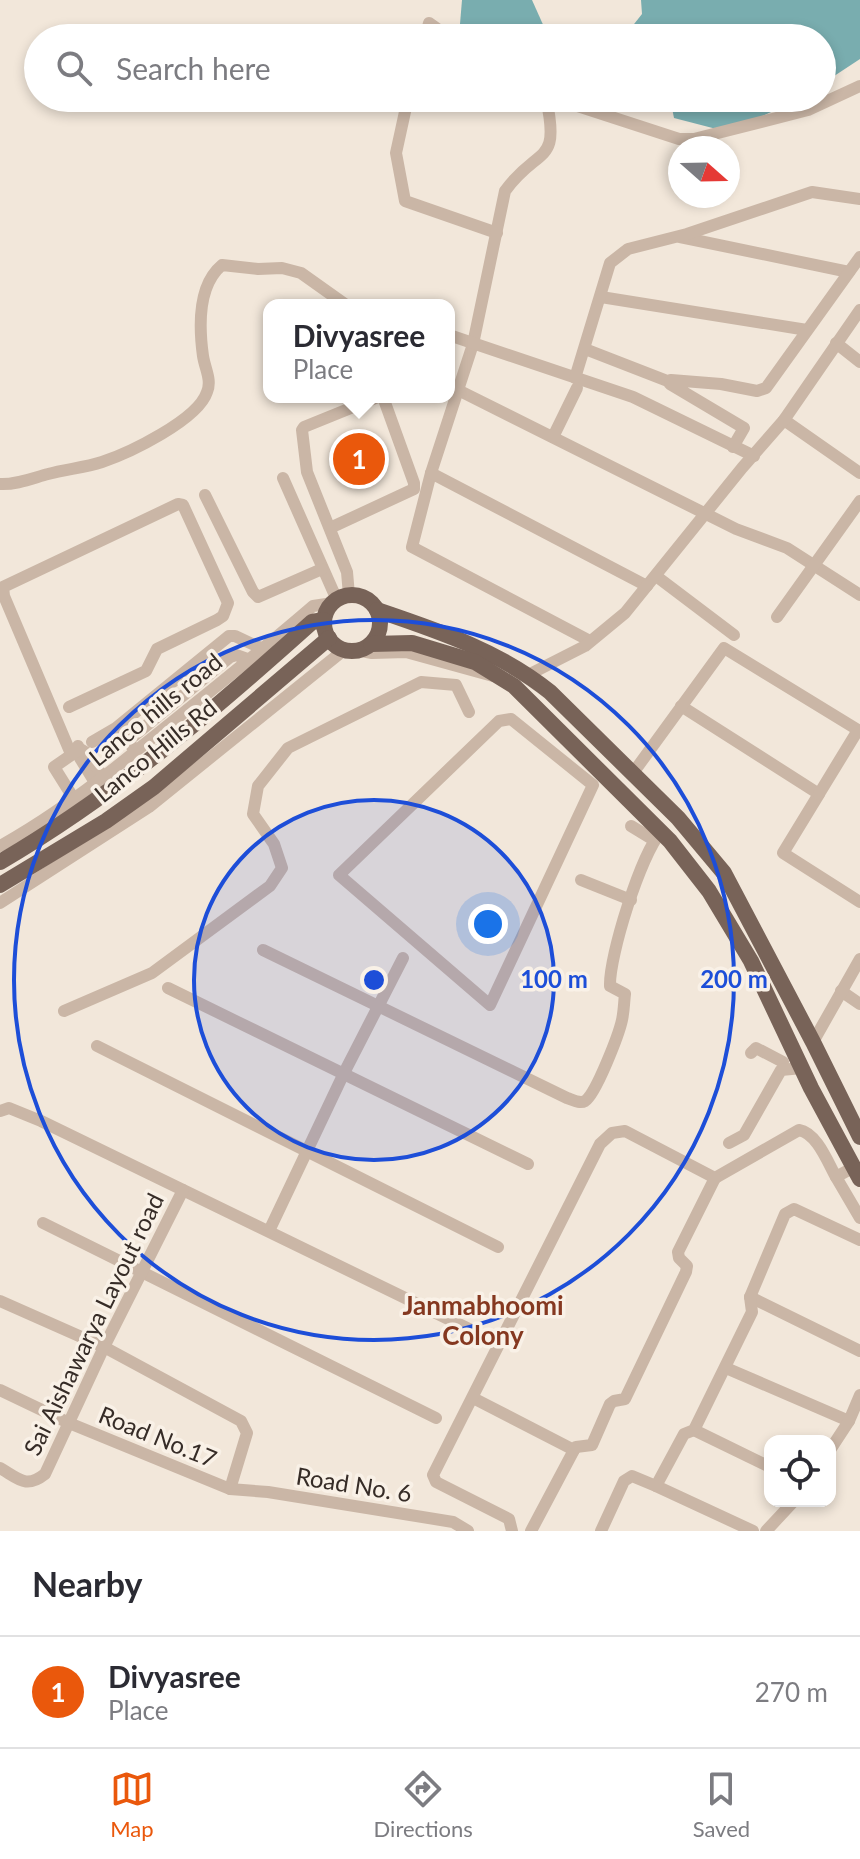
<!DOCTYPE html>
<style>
:root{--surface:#fff;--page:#f2f2f3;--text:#2b2b33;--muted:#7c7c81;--line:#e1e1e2;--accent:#ea580c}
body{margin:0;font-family:Lato,sans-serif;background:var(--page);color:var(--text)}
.controls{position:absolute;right:24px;bottom:24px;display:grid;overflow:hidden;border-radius:16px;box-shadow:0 4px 12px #0003}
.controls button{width:72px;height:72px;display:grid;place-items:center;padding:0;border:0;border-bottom:2px solid var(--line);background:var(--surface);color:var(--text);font:40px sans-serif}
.compass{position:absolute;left:668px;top:136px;width:72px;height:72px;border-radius:50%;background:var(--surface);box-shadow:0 4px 12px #0003;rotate:110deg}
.you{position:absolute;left:488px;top:924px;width:28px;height:28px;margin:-20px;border:6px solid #fff;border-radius:50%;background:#1a73e8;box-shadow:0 0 0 12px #1a73e833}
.badge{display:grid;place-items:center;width:52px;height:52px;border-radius:50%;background:var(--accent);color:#fff;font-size:26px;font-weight:700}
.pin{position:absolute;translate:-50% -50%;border:4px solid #fff;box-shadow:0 2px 8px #0006}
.popup{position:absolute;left:263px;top:299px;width:192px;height:104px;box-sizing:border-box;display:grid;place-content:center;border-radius:16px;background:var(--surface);filter:drop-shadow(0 2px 6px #0005);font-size:26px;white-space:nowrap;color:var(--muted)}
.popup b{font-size:30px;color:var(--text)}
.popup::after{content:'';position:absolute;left:50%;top:100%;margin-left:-16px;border:16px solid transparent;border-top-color:var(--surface)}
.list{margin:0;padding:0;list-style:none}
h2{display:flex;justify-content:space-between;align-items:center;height:104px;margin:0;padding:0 32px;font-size:34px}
h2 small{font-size:26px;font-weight:400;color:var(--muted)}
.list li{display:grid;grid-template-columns:52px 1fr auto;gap:24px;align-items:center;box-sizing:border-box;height:112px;padding:0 32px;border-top:2px solid var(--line)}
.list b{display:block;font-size:30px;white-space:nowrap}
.list p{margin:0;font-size:26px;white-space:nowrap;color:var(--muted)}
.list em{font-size:26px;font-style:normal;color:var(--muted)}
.icon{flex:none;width:44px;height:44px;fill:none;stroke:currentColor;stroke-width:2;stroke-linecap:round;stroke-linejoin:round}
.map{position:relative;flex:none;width:860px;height:1531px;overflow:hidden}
.search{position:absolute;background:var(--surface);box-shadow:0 4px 12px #0003;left:24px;right:24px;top:24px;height:88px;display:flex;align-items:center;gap:20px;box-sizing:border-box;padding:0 28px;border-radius:44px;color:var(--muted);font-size:30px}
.sheet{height:216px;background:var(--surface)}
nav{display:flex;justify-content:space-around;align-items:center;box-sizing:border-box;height:112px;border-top:2px solid var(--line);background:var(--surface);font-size:22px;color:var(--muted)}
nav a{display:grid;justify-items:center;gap:4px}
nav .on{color:var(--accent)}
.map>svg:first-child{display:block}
.water{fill:#79adaf}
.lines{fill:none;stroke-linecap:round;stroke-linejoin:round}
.minor{stroke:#cab6a6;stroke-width:12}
.major{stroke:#786358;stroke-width:16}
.ring{fill:none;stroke:#1d4ed8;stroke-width:4}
.labels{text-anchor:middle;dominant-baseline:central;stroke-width:7;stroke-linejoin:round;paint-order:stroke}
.street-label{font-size:24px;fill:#362c27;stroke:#f9f1e7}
.neighbourhood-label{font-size:26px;font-weight:bold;fill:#853820;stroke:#f9f1e7}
.centre{fill:#1d4ed8;stroke:#f9f1e7;stroke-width:4}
.ring-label{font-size:24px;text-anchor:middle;font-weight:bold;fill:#1d4ed8;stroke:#f9f1e7;stroke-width:7;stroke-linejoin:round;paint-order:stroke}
</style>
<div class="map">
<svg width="860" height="1531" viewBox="0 0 860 1531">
<rect width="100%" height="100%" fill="#f2e7da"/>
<!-- water -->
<g class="water">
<polygon points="462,0 532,0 549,38 463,38 459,36"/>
<polygon points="641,0 860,0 860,59 822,84 822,38 623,38 642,14"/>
<polygon points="670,98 801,98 728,132 674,118"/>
</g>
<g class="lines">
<!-- minor -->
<g class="minor">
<polyline points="425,38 429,23 450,38"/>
<polyline points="408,98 396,153 405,201 497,233"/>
<path d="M546,98c15,69 -8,47 -41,93l-32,153 -42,129 -19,74 178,94"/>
<polyline points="553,98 679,139 694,139 808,110 860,86"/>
<polyline points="680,237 849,272"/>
<polyline points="601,297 807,330"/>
<polyline points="449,335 633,397 754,456"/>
<polyline points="836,343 860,362"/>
<polyline points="585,349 670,382"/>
<polyline points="575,378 610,263 628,249 687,234 812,192 860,199"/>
<polyline points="458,390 736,529 787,548 860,595"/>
<polyline points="784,420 860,473"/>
<polyline points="553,437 577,388"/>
<polyline points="733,447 744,428 670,384 671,380 721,384 757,391 766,388 860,257"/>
<polyline points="431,473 647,586"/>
<polyline points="283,478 337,600"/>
<path d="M0,484c16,1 33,-6 48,-10 17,-5 36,-6 54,-12 27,-9 96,-42 105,-70 5,-12 -2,-23 -4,-36 -4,-29 -5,-71 19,-91l36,4 24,-1 19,5 45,32"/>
<polyline points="205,495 253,592 258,597 322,569"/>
<polyline points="330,528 414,489 414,483 383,397"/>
<polyline points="656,576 734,635"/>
<polyline points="349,595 347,572 307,472 302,430 304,427 378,397"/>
<polyline points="777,617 860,501"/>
<polyline points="356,650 372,653 406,652 493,676"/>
<polyline points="528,675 585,646 625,613 742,468 784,420 860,310"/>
<polyline points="681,706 819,794 783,853 860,902"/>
<polyline points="69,707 146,671 157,649 217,620 223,616 228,603 183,505 178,504 3,587 4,596 71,754"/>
<polygon points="511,719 593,785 490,1005 339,875 499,721"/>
<polyline points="92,742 116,728 229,636 235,636 263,649"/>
<polyline points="78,746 80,758 96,784"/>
<polyline points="136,751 129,743 130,739 230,657 236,655 250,660"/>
<polyline points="633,773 724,648 858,730 819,794"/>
<polyline points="74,799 54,767 80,749 87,753 104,778"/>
<polyline points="631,826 654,840"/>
<path d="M0,846c49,-27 93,-60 136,-95 60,-48 119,-95 177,-145l20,-3"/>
<polyline points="581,880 631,900"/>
<polyline points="0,903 149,807 344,650"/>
<path d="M263,950l304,148c6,2 13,6 18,3 11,-7 34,-67 37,-81 2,-9 2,-18 3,-26l-15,-8c-1,-30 31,-132 51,-154"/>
<polyline points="168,988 528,1164"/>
<polyline points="841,991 860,1004"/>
<polyline points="64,1011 152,973 270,886 282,868 274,844 253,814 258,786 288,748 421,682 456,685 469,712"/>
<polyline points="813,1042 860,959"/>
<polyline points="97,1046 498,1247"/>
<polyline points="751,1053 756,1048 783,1062"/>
<polyline points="0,1111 9,1108 41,1121 471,1330"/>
<polyline points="729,1143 744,1135 781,1070 802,1068"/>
<polyline points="836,1177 860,1218"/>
<polyline points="43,1223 436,1418"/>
<polyline points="269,1231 344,1073 403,958"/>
<polyline points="750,1297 860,1351"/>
<polyline points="0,1301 104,1347 241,1421 247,1433 230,1489"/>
<polyline points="726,1368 849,1421"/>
<polyline points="0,1390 69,1423 230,1489 268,1492 453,1522 468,1531"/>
<polyline points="473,1398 574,1450"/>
<polyline points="694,1430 770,1467"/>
<polyline points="830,1450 849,1421 860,1395"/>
<path d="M0,1468c19,11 26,21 45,6l59,-127 79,-157"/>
<polyline points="656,1486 753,1531"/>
<path d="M512,1531l-3,-12 -73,-37 -3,-7 167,-331 12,-11 13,-2 90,47 84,-48c18,3 29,33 37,47l18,-10"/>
<polyline points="531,1531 574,1450 576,1447 592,1445 610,1404 614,1401 625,1399 686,1272 687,1266 679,1258 678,1252 715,1178"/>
<polyline points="601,1531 624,1481 632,1476 656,1486 684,1434 694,1430 752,1312 750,1297 785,1214 794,1209 860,1240"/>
<polyline points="766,1531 794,1501"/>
</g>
<!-- major -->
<g class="major">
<circle cx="352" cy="623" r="28"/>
<path d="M377,610c62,21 122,41 173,82l128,126 46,55 89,169 47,95"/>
<polyline points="371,644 412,643 475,662 514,686 670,841 709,891 751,961 811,1088 860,1179"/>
<path d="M0,862c115,-67 214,-152 312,-240l12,-2"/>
<polyline points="0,885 106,821 154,787 329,638"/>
</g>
</g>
<!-- distance rings -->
<circle cx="374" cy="980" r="180" fill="#1d4ed8" fill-opacity=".12"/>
<g class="ring">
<circle cx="374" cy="980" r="180"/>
<circle cx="374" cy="980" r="360"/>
</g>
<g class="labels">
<!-- street labels -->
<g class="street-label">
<text transform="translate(155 709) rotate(-39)">Lanco hills road</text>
<text transform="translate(155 750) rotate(-39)">Lanco Hills Rd</text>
<text transform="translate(93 1324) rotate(-64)">Sai Aishawarya Layout road</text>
<text transform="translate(158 1436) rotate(22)">Road No.17</text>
<text transform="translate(354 1484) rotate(9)">Road No. 6</text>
</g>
<!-- neighbourhood labels -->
<g class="neighbourhood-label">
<text x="483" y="1305">Janmabhoomi<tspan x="483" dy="30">Colony</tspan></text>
</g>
</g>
<circle cx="374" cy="980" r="12" class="centre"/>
<g class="ring-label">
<text x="554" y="988">100 m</text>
<text x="734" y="988">200 m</text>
</g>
</svg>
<div class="controls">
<button><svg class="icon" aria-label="locate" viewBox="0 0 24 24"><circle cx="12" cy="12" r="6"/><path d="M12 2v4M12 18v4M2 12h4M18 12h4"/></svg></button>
</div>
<svg class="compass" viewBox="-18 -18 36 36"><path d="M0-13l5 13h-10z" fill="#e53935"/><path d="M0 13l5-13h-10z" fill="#7c7c81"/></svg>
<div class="you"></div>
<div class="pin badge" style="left:359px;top:459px">1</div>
<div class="popup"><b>Divyasree</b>Place</div>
<div class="search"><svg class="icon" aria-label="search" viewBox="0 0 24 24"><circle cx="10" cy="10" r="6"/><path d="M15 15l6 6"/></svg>Search here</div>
</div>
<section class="sheet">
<h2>Nearby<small></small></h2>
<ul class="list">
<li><span class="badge">1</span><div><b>Divyasree</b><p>Place</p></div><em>270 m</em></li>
</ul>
</section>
<nav>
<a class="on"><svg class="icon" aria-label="map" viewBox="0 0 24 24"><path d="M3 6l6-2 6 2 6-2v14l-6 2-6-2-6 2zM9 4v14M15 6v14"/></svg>Map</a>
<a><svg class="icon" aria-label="directions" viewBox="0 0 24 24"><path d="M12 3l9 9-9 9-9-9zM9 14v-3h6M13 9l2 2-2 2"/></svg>Directions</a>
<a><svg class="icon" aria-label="saved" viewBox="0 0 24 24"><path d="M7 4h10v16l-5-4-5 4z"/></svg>Saved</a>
</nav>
